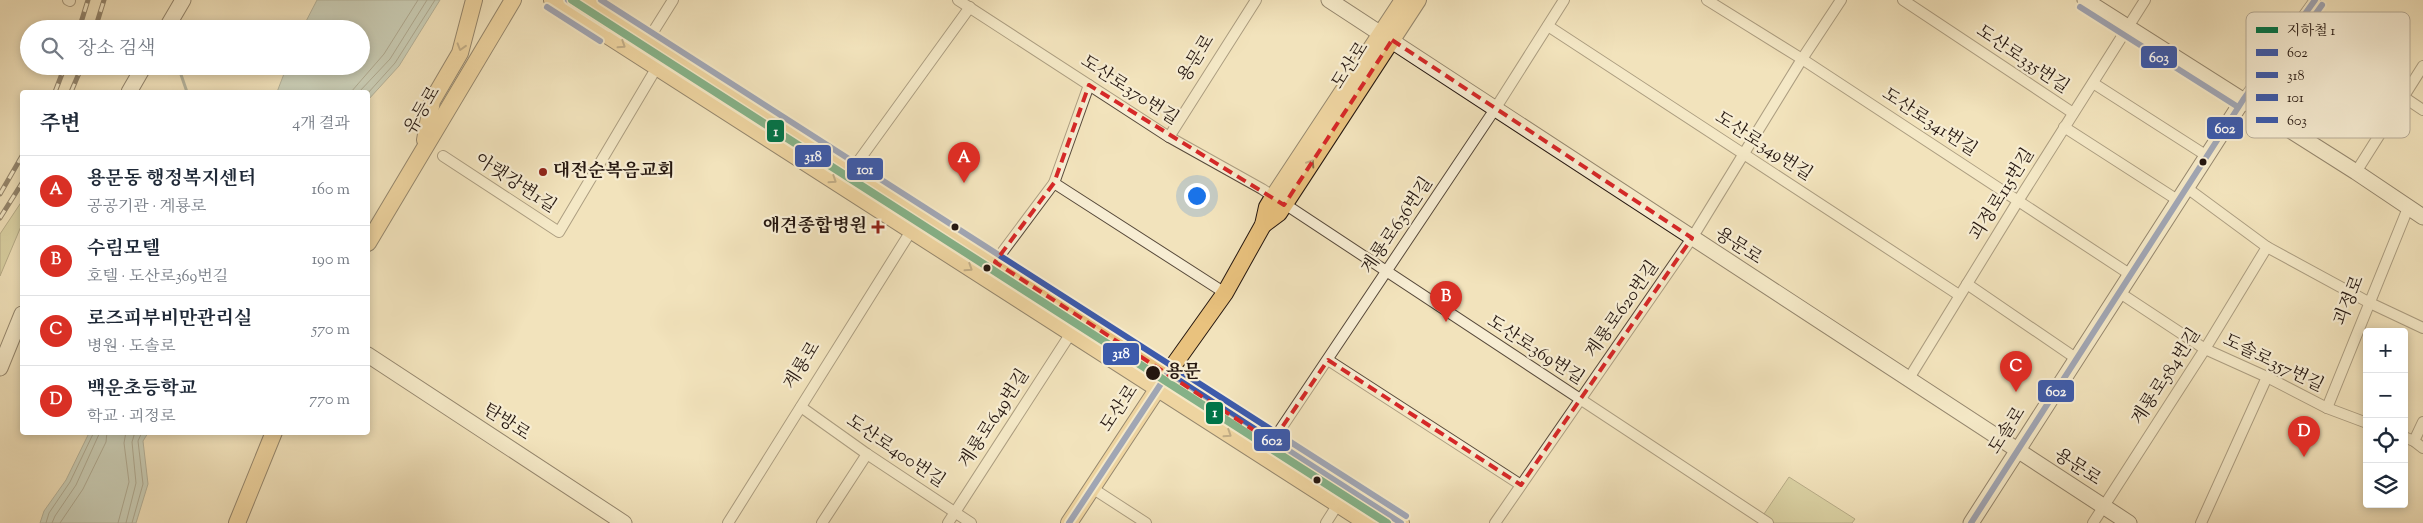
<!DOCTYPE html>
<html lang="ko">
<meta charset="utf-8">
<style>
:root{--surface:#fff;--page:#f6f6f7;--text:#1f2937;--muted:#747a83;--line:#e0e1e3;--accent:#d93025}
body{margin:0;font-family:"Sorts Mill Goudy","Noto Serif KR",serif;background:var(--page);color:var(--text)}
.controls{position:absolute;right:15px;bottom:15px;display:grid;overflow:hidden;border-radius:5px;box-shadow:0 2px 8px #0003}
.controls button{width:45px;height:45px;display:grid;place-items:center;padding:0;border:0;border-bottom:1px solid var(--line);background:var(--surface);color:var(--text);font:25px sans-serif}
.you{position:absolute;left:1196px;top:195px;width:18px;height:18px;margin:-12px;border:4px solid #fff;border-radius:50%;background:#1a73e8;box-shadow:0 0 0 8px #1a73e833}
.badge{display:grid;place-items:center;width:32px;height:32px;border-radius:50%;background:var(--accent);color:#fff;font-size:16px;font-weight:700}
.pin{position:absolute;translate:-50% -41px;filter:drop-shadow(0 1px 2px #0008)}
.pin::after{content:'';position:absolute;top:26px;width:18px;height:15px;background:inherit;clip-path:polygon(0 0,100% 0,50% 100%)}
.list{margin:0;padding:0;list-style:none}
h2{display:flex;justify-content:space-between;align-items:center;height:65px;margin:0;padding:0 20px;font-size:21px}
h2 small{font-size:16px;font-weight:400;color:var(--muted)}
.list li{display:grid;grid-template-columns:32px 1fr auto;gap:15px;align-items:center;box-sizing:border-box;height:70px;padding:0 20px;border-top:1px solid var(--line)}
.list b{display:block;font-size:19px;white-space:nowrap}
.list p{margin:0;font-size:16px;white-space:nowrap;color:var(--muted)}
.list em{font-size:16px;font-style:normal;color:var(--muted)}
.icon{flex:none;width:28px;height:28px;fill:none;stroke:currentColor;stroke-width:2;stroke-linecap:round;stroke-linejoin:round}
.map{position:relative;flex:none;width:2423px;height:523px;overflow:hidden}
.search{position:absolute;background:var(--surface);box-shadow:0 2px 8px #0003;left:20px;top:20px;width:350px;height:55px;display:flex;align-items:center;gap:12px;box-sizing:border-box;padding:0 18px;border-radius:28px;color:var(--muted);font-size:19px}
.panel{position:absolute;background:var(--surface);box-shadow:0 2px 8px #0003;left:20px;top:90px;width:350px;height:345px;border-radius:5px}
.map>svg:first-child{display:block}
.green{fill:#c1c18c;stroke:#736c4e}
.water{fill:#9fbcba;stroke:#6e7a76}
.lines{fill:none;stroke-linecap:round;stroke-linejoin:round}
.shore{stroke:#626a65;stroke-width:1}
.stream{stroke:#6e7a76;stroke-width:3}
.street-casing{stroke:#584a3b;stroke-width:12}
.secondary-casing{stroke:#251710;stroke-width:17}
.primary-casing{stroke:#251710;stroke-width:18}
.street{stroke:#f7edd3;stroke-width:10}
.secondary{stroke:#f7edd3;stroke-width:15}
.primary{stroke:#e9c27e;stroke-width:16}
.rail-casing{stroke:#251710;stroke-width:5}
.rail{stroke:#f7edd3;stroke-width:3;stroke-dasharray:9;stroke-linecap:butt}
.bus-1-casing{stroke:#f7edd3;stroke-width:10}
.bus-2-casing{stroke:#f7edd3;stroke-width:10}
.bus-3-casing{stroke:#f7edd3;stroke-width:10}
.bus-4-casing{stroke:#f7edd3;stroke-width:10}
.bus-1{stroke:#3d5bab;stroke-width:6}
.bus-2{stroke:#3d5bab;stroke-width:6}
.bus-3{stroke:#3d5bab;stroke-width:6}
.bus-4{stroke:#3d5bab;stroke-width:6}
.metro-1-casing{stroke:#f7edd3;stroke-width:11}
.metro-1{stroke:#007448;stroke-width:8}
.oneway{stroke:#876c47}
.marked{fill:none;stroke:#d62828;stroke-width:4;stroke-dasharray:10 6;stroke-linejoin:round}
.bus-dot{fill:#251710;stroke:#f7edd3;stroke-width:2}
.poi-dot{fill:#8f2418;stroke:#f7edd3;stroke-width:2}
.labels{text-anchor:middle;dominant-baseline:central;stroke-width:4.5;stroke-linejoin:round;paint-order:stroke}
.street-label{font-size:18px;fill:#251710;stroke:#f7edd3}
.poi-label{font-size:18px;font-weight:bold;fill:#251710;stroke:#f7edd3;text-anchor:start}
.stop-label{font-size:18px;font-weight:bold;fill:#251710;stroke:#f7edd3;text-anchor:start}
.key{fill:#f7edd3;stroke:#b8ad98;stroke-width:1}
.key-label{font-size:14px;fill:#251710}
.line-badge{stroke:#f7edd3;stroke-width:2}
.badge-label{font-size:14px;text-anchor:middle;font-weight:bold;fill:#fff}
</style>
<div class="map">
<svg width="2423" height="523" viewBox="0 0 2423 523">
<rect width="100%" height="100%" fill="#f2e3bc"/>
<filter id="stains"><feTurbulence type="fractalNoise" baseFrequency=".004" numOctaves="4"/><feColorMatrix values="0 0 0 0 .2 0 0 0 0 .09 0 0 0 0 .02 0 0 0 .5 -.17"/></filter>
<radialGradient id="worn" r=".72"><stop offset=".6" stop-color="#630" stop-opacity="0"/><stop offset="1" stop-color="#630" stop-opacity=".3"/></radialGradient>
<!-- green -->
<g class="green">
<polygon points="22,201 22,224 0,276 0,234"/>
<polygon points="1789,477 1855,519 1852,523 1768,523 1764,514"/>
</g>
<!-- water -->
<g class="water">
<polygon points="317,0 440,0 399,66 368,100 368,92 277,92 287,66 361,66 361,29 302,29"/>
<polygon points="89,433 148,433 143,441 148,484 136,523 40,523 44,511 66,480"/>
</g>
<g class="lines">
<!-- shore -->
<g class="shore">
<polyline points="351,92 384,54 418,0"/>
<polyline points="359,92 390,59 427,0"/>
<polyline points="368,93 395,63 435,0"/>
<polyline points="46,523 49,513 70,482 94,432"/>
<polyline points="52,523 55,516 76,485 100,432"/>
<polyline points="60,523 83,489 106,442 107,432"/>
<polyline points="118,523 129,482 124,443 126,432"/>
<polyline points="126,523 136,483 132,442 135,432"/>
<polyline points="132,523 143,484 138,441 142,432"/>
</g>
<!-- stream -->
<polyline class="stream" points="178,66 187,92"/>
<defs>
<g id="street">
<polyline points="68,0 70,1"/>
<polyline points="958,0 1169,137 1262,189 1768,523"/>
<polyline points="1707,0 1802,59 2131,275"/>
<polyline points="1903,0 2073,113"/>
<polyline points="1548,26 1959,295"/>
<polyline points="2298,26 2423,110"/>
<polyline points="648,40 673,0"/>
<polyline points="2093,83 2207,156"/>
<polyline points="2243,100 2315,0"/>
<polyline points="2064,127 2179,201"/>
<polyline points="1169,137 1256,0"/>
<polyline points="443,156 559,232 657,67"/>
<polyline points="852,170 970,7"/>
<polyline points="2356,172 2423,66"/>
<polyline points="1054,183 1225,293"/>
<polyline points="2187,188 2267,247 2370,303 2423,328"/>
<polyline points="995,262 1054,183 1089,85"/>
<polyline points="1967,284 2077,359"/>
<polyline points="2120,293 2205,349 2267,377 2327,408 2367,423"/>
<polyline points="1328,360 1521,485"/>
<polyline points="1908,380 2018,201 2145,0"/>
<polyline points="801,407 867,454 971,523"/>
<polyline points="2327,408 2408,208"/>
<polyline points="2404,437 2414,441 2423,448"/>
<polyline points="2414,441 2423,422"/>
<polyline points="1272,442 1495,109 1564,0"/>
<polyline points="1092,488 1146,523"/>
<polyline points="728,523 911,231"/>
<polyline points="822,523 867,454"/>
<polyline points="948,523 1071,333"/>
<polyline points="1326,523 1338,504"/>
<polyline points="1495,523 1692,238 1802,59 1841,0"/>
<polyline points="2093,523 2205,349 2267,247"/>
<polyline points="2201,523 2267,377"/>
</g>
<g id="secondary">
<polyline points="1329,0 2129,523"/>
<polyline points="2085,0 2356,172 2423,217"/>
<polyline points="166,29 183,0"/>
<polyline points="129,92 144,66"/>
<polyline points="368,355 624,523"/>
<polyline points="0,368 22,314"/>
<polyline points="1971,523 2243,100"/>
</g>
<g id="primary">
<polyline points="552,0 1367,523"/>
<polyline points="585,0 1401,523"/>
<polyline points="425,140 432,101 460,53 474,0"/>
<polyline points="1263,225 1279,213 1418,0"/>
<polyline points="368,243 513,0"/>
<polyline points="237,523 274,432"/>
<polyline points="1069,523 1168,373 1225,293 1263,225 1267,207 1273,197 1403,0"/>
</g>
</defs>
<!-- street casing -->
<use href="#street" class="street-casing"/>
<!-- secondary casing -->
<use href="#secondary" class="secondary-casing"/>
<!-- primary casing -->
<use href="#primary" class="primary-casing"/>
<!-- street -->
<use href="#street" class="street"/>
<!-- secondary -->
<use href="#secondary" class="secondary"/>
<!-- primary -->
<use href="#primary" class="primary"/>
<defs>
<g id="rail">
<polyline points="79,29 88,0"/>
<polyline points="95,29 104,0"/>
<polyline points="55,92 65,66"/>
<polyline points="71,92 82,66"/>
<polyline points="0,194 22,156"/>
<polyline points="0,218 22,183"/>
</g>
</defs>
<!-- rail casing -->
<use href="#rail" class="rail-casing"/>
<!-- rail -->
<use href="#rail" class="rail"/>
<defs>
<g id="bus-1">
<polyline points="1069,523 1168,373 1401,523"/>
<polyline points="1971,523 2243,100 2315,0"/>
</g>
<g id="bus-2">
<polyline points="547,7 600,41"/>
<polyline points="580,7 1385,523"/>
</g>
<g id="bus-3">
<polyline points="568,0 610,27"/>
<polyline points="601,0 1406,516"/>
</g>
<g id="bus-4">
<polyline points="2080,7 2238,107"/>
<polyline points="2250,105 2322,5"/>
</g>
</defs>
<!-- bus-1 casing -->
<use href="#bus-1" class="bus-1-casing"/>
<!-- bus-2 casing -->
<use href="#bus-2" class="bus-2-casing"/>
<!-- bus-3 casing -->
<use href="#bus-3" class="bus-3-casing"/>
<!-- bus-4 casing -->
<use href="#bus-4" class="bus-4-casing"/>
<!-- bus-1 -->
<use href="#bus-1" class="bus-1"/>
<!-- bus-2 -->
<use href="#bus-2" class="bus-2"/>
<!-- bus-3 -->
<use href="#bus-3" class="bus-3"/>
<!-- bus-4 -->
<use href="#bus-4" class="bus-4"/>
<defs>
<polyline id="metro-1" points="572,0 1387,523"/>
</defs>
<!-- metro-1 casing -->
<use href="#metro-1" class="metro-1-casing"/>
<!-- metro-1 -->
<use href="#metro-1" class="metro-1"/>
</g>
<!-- one-way arrows -->
<defs><path id="oneway-chevron" d="M-2-3.5L2.5 0L-2 3.5" fill="none" stroke-width="1.6" stroke-linecap="round" stroke-linejoin="round" transform="scale(1.25)"/></defs>
<g class="oneway">
<use href="#oneway-chevron" transform="translate(622 45) rotate(33)"/>
<use href="#oneway-chevron" transform="translate(461 47) rotate(107)"/>
<use href="#oneway-chevron" transform="translate(1311 163) rotate(-57)"/>
<use href="#oneway-chevron" transform="translate(833 180) rotate(33)"/>
<use href="#oneway-chevron" transform="translate(969 268) rotate(33)"/>
<use href="#oneway-chevron" transform="translate(1228 434) rotate(33)"/>
</g>
<!-- marked area -->
<path d="M0 0H2423V523H0ZM1392,40l300,198 -171,247 -193,-125 -56,82 -277,-180 59,-79 35,-98 195,120z" fill="#f2e3bc" fill-opacity=".55" fill-rule="evenodd"/>
<path class="marked" d="M1392,40l300,198 -171,247 -193,-125 -56,82 -277,-180 59,-79 35,-98 195,120z"/>
<!-- markers -->
<g class="bus-dot">
<circle cx="2203" cy="162" r="4.5"/>
<circle cx="955" cy="227" r="4.5"/>
<circle cx="987" cy="268" r="4.5"/>
<circle cx="1153" cy="373" r="8"/>
<circle cx="1317" cy="480" r="4.5"/>
</g>
<g class="poi-dot">
<circle cx="543" cy="172" r="5"/>
<path d="M875.5 219.5h5v5h5v5h-5v5h-5v-5h-5v-5h5z"/>
</g>
<g class="labels">
<!-- street labels -->
<g class="street-label">
<text transform="translate(1197 59) rotate(-58)">용문로</text>
<text transform="translate(2022 60) rotate(34)">도산로335번길</text>
<text transform="translate(1351 66) rotate(-57)">도산로</text>
<text transform="translate(1129 91) rotate(33)">도산로370번길</text>
<text transform="translate(423 111) rotate(-59)">유등로</text>
<text transform="translate(1929 123) rotate(33)">도산로341번길</text>
<text transform="translate(1763 147) rotate(33)">도산로349번길</text>
<text transform="translate(515 184) rotate(33)">아랫강변1길</text>
<text transform="translate(2003 195) rotate(-58)">괴정로115번길</text>
<text transform="translate(1398 226) rotate(-56)">계룡로636번길</text>
<text transform="translate(1738 247) rotate(33)">용문로</text>
<text transform="translate(2350 301) rotate(-68)">괴정로</text>
<text transform="translate(1623 310) rotate(-55)">계룡로620번길</text>
<text transform="translate(1535 351) rotate(33)">도산로369번길</text>
<text transform="translate(2273 364) rotate(26)">도솔로357번길</text>
<text transform="translate(803 366) rotate(-58)">계룡로</text>
<text transform="translate(2167 377) rotate(-57)">계룡로584번길</text>
<text transform="translate(1120 409) rotate(-56)">도산로</text>
<text transform="translate(995 419) rotate(-57)">계룡로649번길</text>
<text transform="translate(506 423) rotate(33)">탄방로</text>
<text transform="translate(2008 431) rotate(-57)">도솔로</text>
<text transform="translate(895 452) rotate(34)">도산로400번길</text>
<text transform="translate(2077 468) rotate(33)">용문로</text>
</g>
<!-- poi labels -->
<g class="poi-label">
<text x="553" y="172">대전순복음교회</text>
<text x="867" y="227" text-anchor="end">애견종합병원</text>
</g>
<!-- stop labels -->
<g class="stop-label">
<text x="1166" y="373">용문</text>
</g>
</g>
<!-- legend -->
<rect x="2246" y="12" width="164" height="126" rx="8" class="key"/>
<rect x="2256" y="27" width="22" height="6" fill="#007448"/>
<rect x="2256" y="49" width="22" height="7" fill="#3d5bab"/>
<rect x="2256" y="72" width="22" height="6" fill="#3d5bab"/>
<rect x="2256" y="94" width="22" height="7" fill="#3d5bab"/>
<rect x="2256" y="117" width="22" height="6" fill="#3d5bab"/>
<g class="key-label">
<text x="2287" y="35">지하철 1</text>
<text x="2287" y="57">602</text>
<text x="2287" y="80">318</text>
<text x="2287" y="102">101</text>
<text x="2287" y="125">603</text>
</g>
<g class="line-badge">
<rect x="2140" y="45" width="38" height="24" rx="5" fill="#3d5bab"/>
<rect x="2206" y="116" width="38" height="24" rx="5" fill="#3d5bab"/>
<rect x="766" y="119" width="19" height="24" rx="5" fill="#007448"/>
<rect x="794" y="144" width="38" height="24" rx="5" fill="#3d5bab"/>
<rect x="846" y="157" width="38" height="24" rx="5" fill="#3d5bab"/>
<rect x="1102" y="342" width="38" height="24" rx="5" fill="#3d5bab"/>
<rect x="2037" y="379" width="38" height="24" rx="5" fill="#3d5bab"/>
<rect x="1205" y="401" width="19" height="24" rx="5" fill="#007448"/>
<rect x="1253" y="428" width="38" height="24" rx="5" fill="#3d5bab"/>
</g>
<g class="badge-label">
<text x="2159" y="62">603</text>
<text x="2225" y="133">602</text>
<text x="776" y="136">1</text>
<text x="813" y="161">318</text>
<text x="865" y="174">101</text>
<text x="1121" y="358">318</text>
<text x="2056" y="396">602</text>
<text x="1215" y="417">1</text>
<text x="1272" y="445">602</text>
</g>
<rect width="100%" height="100%" filter="url(#stains)"/>
<rect width="100%" height="100%" fill="url(#worn)"/>
</svg>
<div class="controls">
<button>+</button>
<button>−</button>
<button><svg class="icon" aria-label="locate" viewBox="0 0 24 24"><circle cx="12" cy="12" r="6"/><path d="M12 2v4M12 18v4M2 12h4M18 12h4"/></svg></button>
<button><svg class="icon" aria-label="layers" viewBox="0 0 24 24"><path d="M12 4l9 5-9 5-9-5zM3 14l9 5 9-5"/></svg></button>
</div>
<div class="you"></div>
<div class="pin badge" style="left:964px;top:183px">A</div>
<div class="pin badge" style="left:1446px;top:322px">B</div>
<div class="pin badge" style="left:2016px;top:392px">C</div>
<div class="pin badge" style="left:2304px;top:457px">D</div>
<div class="search"><svg class="icon" aria-label="search" viewBox="0 0 24 24"><circle cx="10" cy="10" r="6"/><path d="M15 15l6 6"/></svg>장소 검색</div>
<section class="panel">
<h2>주변<small>4개 결과</small></h2>
<ul class="list">
<li><span class="badge">A</span><div><b>용문동 행정복지센터</b><p>공공기관 · 계룡로</p></div><em>160 m</em></li>
<li><span class="badge">B</span><div><b>수림모텔</b><p>호텔 · 도산로369번길</p></div><em>190 m</em></li>
<li><span class="badge">C</span><div><b>로즈피부비만관리실</b><p>병원 · 도솔로</p></div><em>570 m</em></li>
<li><span class="badge">D</span><div><b>백운초등학교</b><p>학교 · 괴정로</p></div><em>770 m</em></li>
</ul>
</section>
</div>
